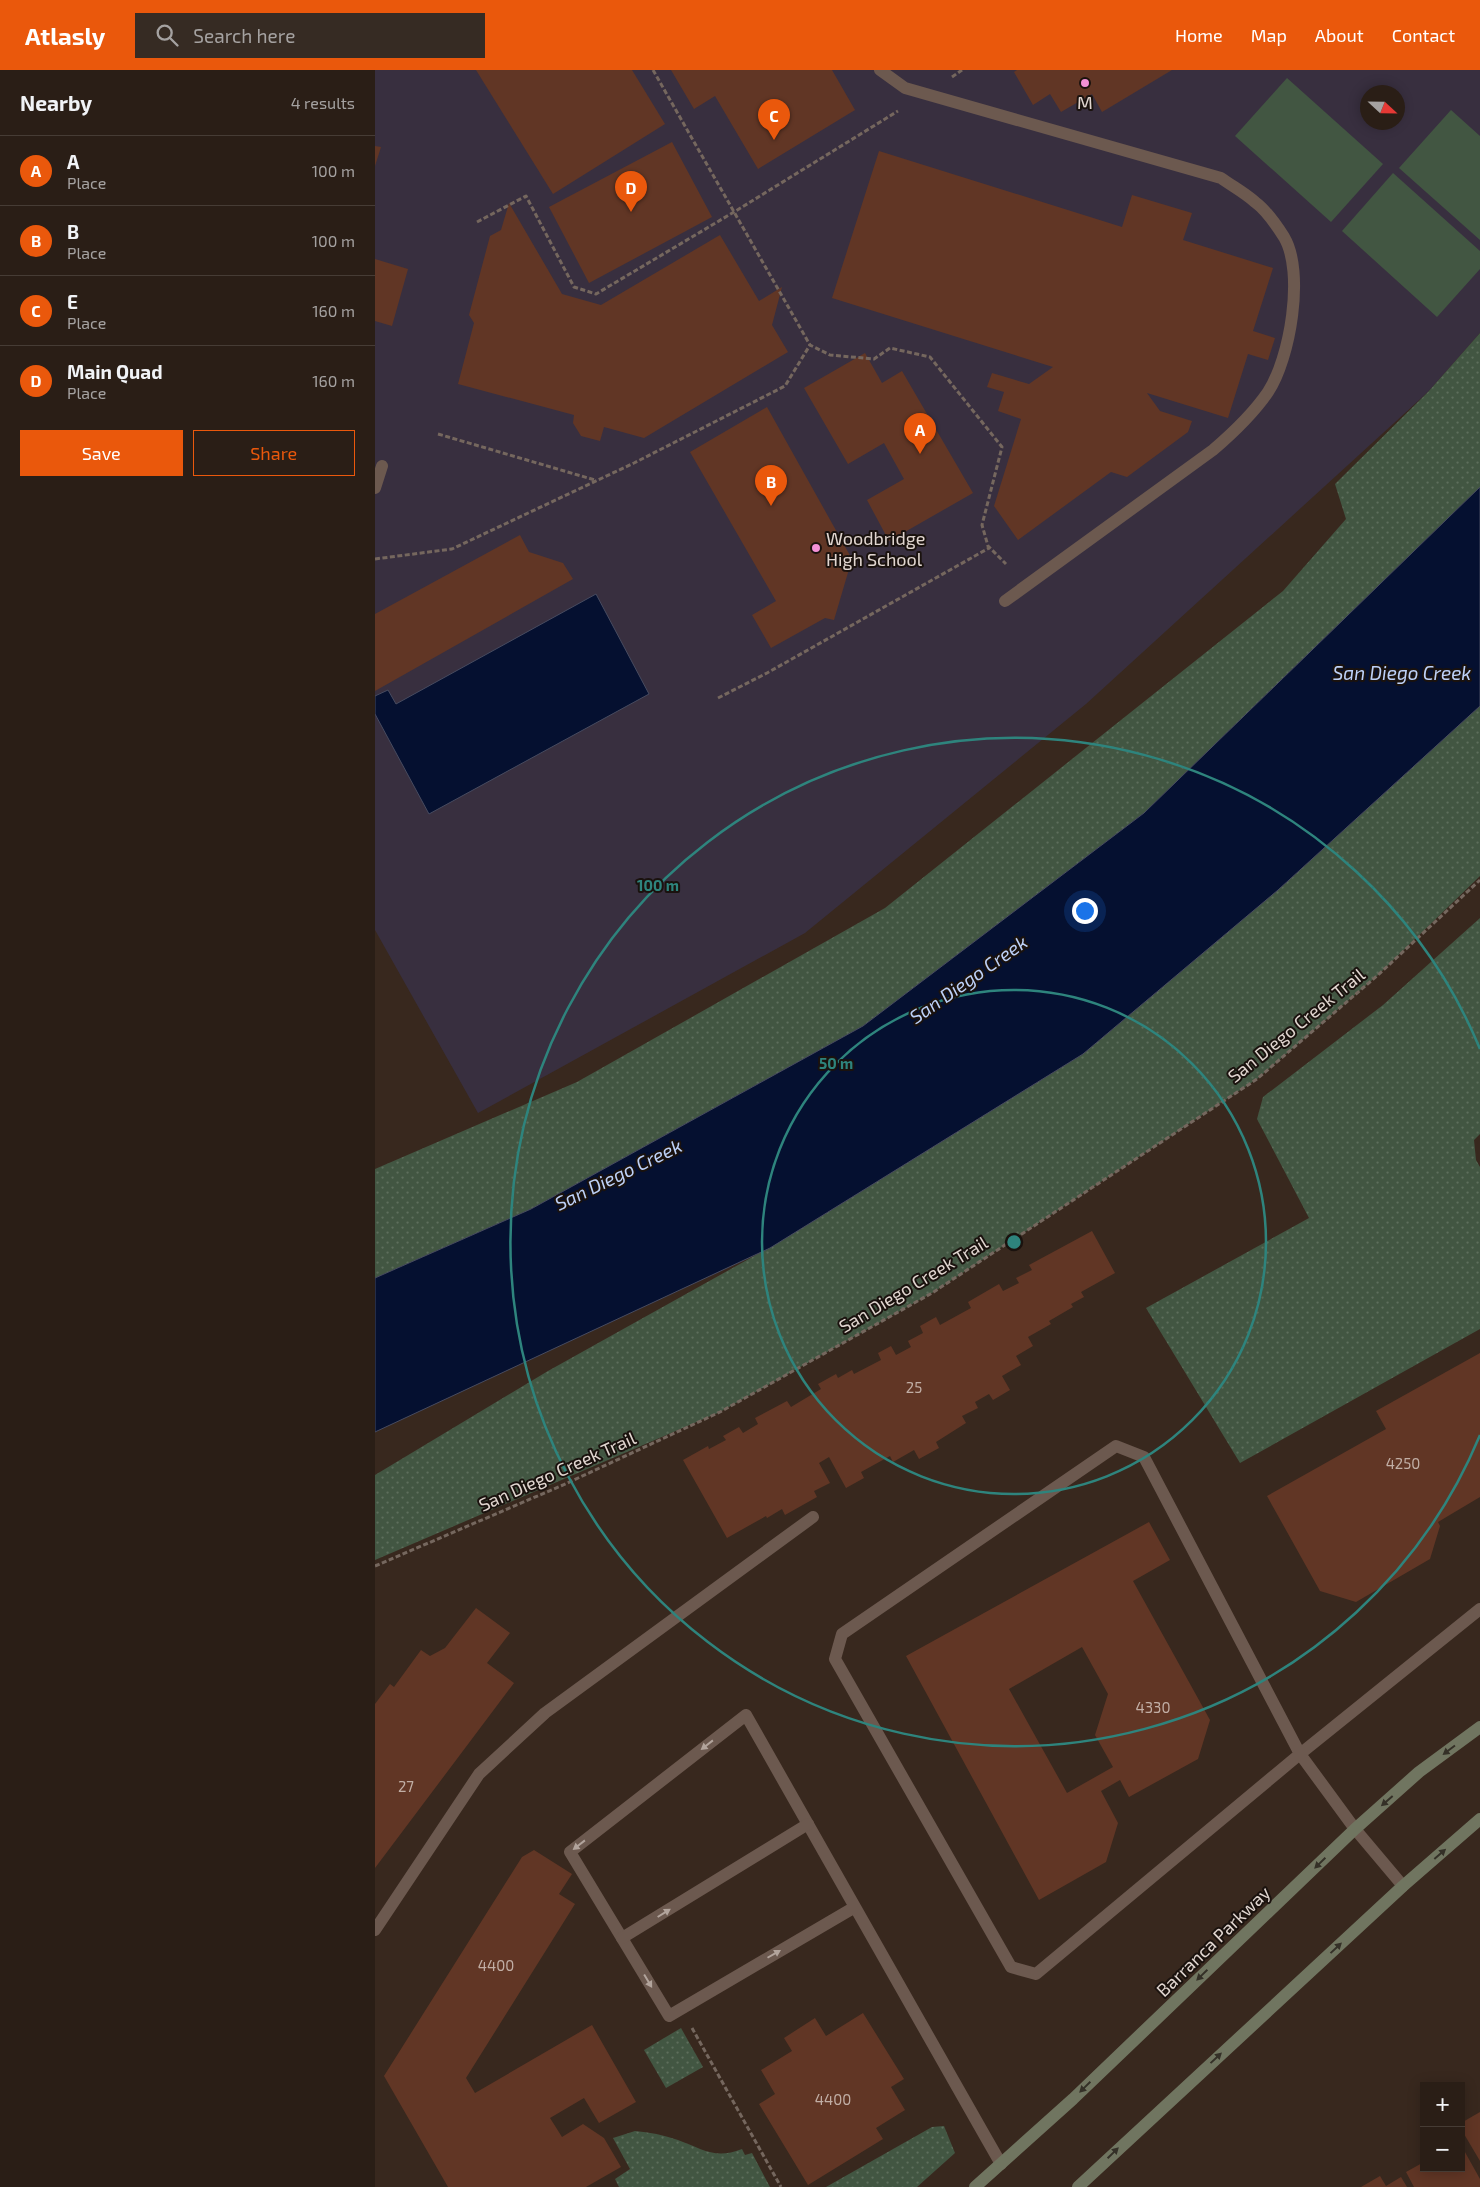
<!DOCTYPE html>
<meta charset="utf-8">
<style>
:root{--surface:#2a1e16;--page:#362b23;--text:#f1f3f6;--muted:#a5a2a1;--line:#463c35;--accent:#ea580c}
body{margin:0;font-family:"Exo 2",sans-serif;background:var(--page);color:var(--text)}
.controls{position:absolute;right:15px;bottom:15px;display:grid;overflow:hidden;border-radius:0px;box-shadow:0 2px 12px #0003}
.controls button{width:45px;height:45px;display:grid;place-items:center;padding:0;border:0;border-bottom:1px solid var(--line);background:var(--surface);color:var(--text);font:25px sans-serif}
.compass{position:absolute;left:985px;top:15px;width:45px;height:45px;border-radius:50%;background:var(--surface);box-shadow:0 2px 12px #0003;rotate:112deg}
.you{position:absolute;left:709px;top:840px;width:18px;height:18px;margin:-12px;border:4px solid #fff;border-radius:50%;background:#1a73e8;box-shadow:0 0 0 8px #1a73e833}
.badge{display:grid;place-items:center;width:32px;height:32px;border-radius:50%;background:var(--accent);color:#fff;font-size:16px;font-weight:700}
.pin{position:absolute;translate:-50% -41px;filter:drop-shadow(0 1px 2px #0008)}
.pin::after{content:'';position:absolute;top:26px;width:18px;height:15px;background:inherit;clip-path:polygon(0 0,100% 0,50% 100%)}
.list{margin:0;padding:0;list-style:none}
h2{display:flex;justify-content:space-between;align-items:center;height:65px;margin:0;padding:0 20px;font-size:21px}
h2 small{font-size:16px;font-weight:400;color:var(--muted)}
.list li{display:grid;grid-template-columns:32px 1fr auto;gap:15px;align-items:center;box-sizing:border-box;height:70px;padding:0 20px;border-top:1px solid var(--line)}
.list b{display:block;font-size:19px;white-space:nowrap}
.list p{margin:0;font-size:16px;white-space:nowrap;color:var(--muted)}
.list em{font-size:16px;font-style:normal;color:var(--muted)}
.actions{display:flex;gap:10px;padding:15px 20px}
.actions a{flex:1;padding:11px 0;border:1px solid var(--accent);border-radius:0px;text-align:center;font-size:18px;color:var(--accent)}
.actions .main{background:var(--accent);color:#fff}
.icon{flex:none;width:28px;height:28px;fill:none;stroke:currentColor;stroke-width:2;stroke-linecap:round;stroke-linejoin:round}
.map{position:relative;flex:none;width:1105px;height:2117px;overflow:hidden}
header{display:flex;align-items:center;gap:30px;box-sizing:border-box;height:70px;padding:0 25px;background:var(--accent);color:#fff}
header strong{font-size:24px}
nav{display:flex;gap:28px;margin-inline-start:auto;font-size:18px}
.search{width:350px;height:45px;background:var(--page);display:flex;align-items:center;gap:12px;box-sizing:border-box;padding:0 18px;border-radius:0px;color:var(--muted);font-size:19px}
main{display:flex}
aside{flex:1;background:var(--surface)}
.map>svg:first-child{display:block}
.education{fill:#382f3f;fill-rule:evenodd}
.grass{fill:url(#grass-dots)}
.garden{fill:#425642}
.water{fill:#051030;stroke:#474b60}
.building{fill:#613625;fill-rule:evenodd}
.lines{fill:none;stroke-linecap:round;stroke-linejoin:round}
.path{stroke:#75675e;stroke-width:3;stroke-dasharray:5 2.5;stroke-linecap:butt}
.lane{stroke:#6c594f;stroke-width:12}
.secondary{stroke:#707560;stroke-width:12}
.oneway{fill:#b2a49c}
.oneway2{fill:#343027}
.ring{fill:none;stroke:#2e847d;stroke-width:2.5}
.poi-dot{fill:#f391d6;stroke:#1a120e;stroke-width:2}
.labels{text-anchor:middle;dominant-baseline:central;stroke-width:4;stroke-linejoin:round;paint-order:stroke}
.number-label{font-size:15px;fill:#c1aea5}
.poi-label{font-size:18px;fill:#e1d6d0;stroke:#1a120e}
.street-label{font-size:18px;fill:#e1d6d0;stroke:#1a120e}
.water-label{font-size:19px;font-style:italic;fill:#bdd1f8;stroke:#1a120e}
.centre{fill:#2e847d;stroke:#1a120e;stroke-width:2.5}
.ring-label{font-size:15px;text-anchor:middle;font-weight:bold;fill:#2e847d;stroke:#1a120e;stroke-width:4;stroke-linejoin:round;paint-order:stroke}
</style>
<header>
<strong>Atlasly</strong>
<div class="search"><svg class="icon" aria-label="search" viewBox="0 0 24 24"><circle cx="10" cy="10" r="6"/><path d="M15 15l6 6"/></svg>Search here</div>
<nav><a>Home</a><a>Map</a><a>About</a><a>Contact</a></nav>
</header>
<main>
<aside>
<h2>Nearby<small>4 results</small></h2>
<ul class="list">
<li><span class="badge">A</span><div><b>A</b><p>Place</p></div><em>100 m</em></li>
<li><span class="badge">B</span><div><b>B</b><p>Place</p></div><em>100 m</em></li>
<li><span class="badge">C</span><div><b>E</b><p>Place</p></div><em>160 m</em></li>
<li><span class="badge">D</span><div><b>Main Quad</b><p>Place</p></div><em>160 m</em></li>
</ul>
<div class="actions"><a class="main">Save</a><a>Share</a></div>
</aside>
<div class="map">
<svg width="1105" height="2117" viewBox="0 0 1105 2117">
<defs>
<pattern id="grass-dots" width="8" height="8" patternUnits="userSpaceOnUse" patternTransform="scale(1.25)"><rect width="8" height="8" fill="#425642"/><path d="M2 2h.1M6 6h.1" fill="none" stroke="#5d6e5c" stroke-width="1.8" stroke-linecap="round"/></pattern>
</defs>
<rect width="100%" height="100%" fill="#38281e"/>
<!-- education -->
<path class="education" d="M0,0h1105v263l-52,59 -342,312 -281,229 -327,180 -103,-183zM992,22h30v30h-30z"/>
<!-- grass -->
<g class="grass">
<polygon points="1105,263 1105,417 769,743 488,956 156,1139 0,1208 0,1099 202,1012 510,838 908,521 971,449 960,414 1053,322"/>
<polygon points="1105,636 1105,806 1003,905 882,1009 557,1223 345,1342 0,1490 0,1405 173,1301 406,1171 708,984 903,820"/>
<polygon points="1105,848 1105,1064 1099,1070 1101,1090 1105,1097 1105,1259 865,1393 771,1238 934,1148 882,1049 888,1027 1008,935"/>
<polygon points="306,1958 328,1997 291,2018 269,1980"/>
<polygon points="569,2056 580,2083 542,2117 451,2117 557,2057"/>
<path d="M260,2061c14,1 29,4 43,9 25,9 37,20 64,9l3,6 7,-2 18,34h-151l-4,-8 15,-10 -17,-31z"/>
</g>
<!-- garden -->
<g class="garden">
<polygon points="912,8 1008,94 956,152 860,66"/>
<polygon points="1076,40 1105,66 1105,170 1024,98"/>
<polygon points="1018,103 1105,181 1105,199 1062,247 967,161"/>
</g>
<!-- water -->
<g class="water">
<polygon points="1105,417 1105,636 903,820 708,984 395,1178 0,1362 0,1208 156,1139 488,956 769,743"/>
<polygon points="221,524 274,624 54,744 0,644 0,626 13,620 21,634"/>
</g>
<!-- building -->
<g class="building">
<polygon points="101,0 257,0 290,54 178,124"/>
<polygon points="296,0 457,0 480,40 383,99 340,26 319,39"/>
<polygon points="642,0 797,0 727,42 717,24 686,42 675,24 658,35 639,2"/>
<polygon points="297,72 337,147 214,213 174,137"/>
<polygon points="0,76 6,77 0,96"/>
<polygon points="504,81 747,157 757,125 817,143 808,170 898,198 878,261 900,268 893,290 873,284 853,348 772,323 785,341 817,351 813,362 752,407 736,402 643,470 619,436 646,349 623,341 629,322 612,317 617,303 654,314 678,297 457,228"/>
<polygon points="134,133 187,224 226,235 345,165 384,231 407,217 397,255 413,282 269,368 229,357 225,371 206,366 198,353 199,345 83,314 99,253 94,245 115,166 126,160"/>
<polygon points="0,189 33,199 17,256 0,251"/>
<polygon points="490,283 507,313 527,301 598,423 514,471 492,430 529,409 509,373 473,394 429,318"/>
<polygon points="392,337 477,489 459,550 450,548 396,578 377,545 401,531 315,382"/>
<polygon points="145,465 154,482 188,493 198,509 0,621 0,544"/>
<polygon points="717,1161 740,1203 706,1222 709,1227 696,1234 698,1237 674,1251 676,1254 653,1267 658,1276 641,1286 646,1295 627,1306 635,1320 618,1330 614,1324 600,1332 603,1338 587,1346 591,1353 561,1372 564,1378 544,1389 539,1380 518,1392 515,1386 486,1402 489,1408 471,1418 454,1387 444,1393 455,1413 439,1421 442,1427 410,1445 407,1439 392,1448 391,1446 352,1468 308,1390 333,1376 334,1379 351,1370 348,1366 364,1357 368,1363 383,1354 380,1348 412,1331 416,1337 446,1319 443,1314 461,1304 463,1308 477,1300 479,1304 506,1290 503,1283 516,1276 521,1285 536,1277 533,1271 548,1263 545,1256 561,1247 565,1255 596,1238 593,1232 624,1214 628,1221 644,1213 641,1208 657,1200 654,1195"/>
<polygon points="1105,1283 1105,1427 1063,1452 1065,1456 1055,1489 981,1532 945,1521 892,1426 1011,1359 1001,1341"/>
<path d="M774,1452l21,38 -37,21 77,139 -12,39 -69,38 -9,-17 -19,11 17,32 -12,39 -67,38 -133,-244zM707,1577l26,47 -13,41 18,32 -46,26 -58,-104z"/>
<polygon points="101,1538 135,1563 112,1593 139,1613 0,1798 0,1634 15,1614 19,1617 46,1580 55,1586 70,1578"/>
<polygon points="159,1780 197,1804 184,1824 200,1834 91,2008 100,2023 217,1955 261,2032 224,2053 209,2028 175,2048 187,2067 208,2054 229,2068 246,2097 211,2117 73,2117 9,2006 147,1787"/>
<polygon points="488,1943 529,2009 516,2017 530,2040 501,2058 508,2069 433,2115 384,2034 400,2024 386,2000 417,1981 409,1968 440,1948 451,1966"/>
<polygon points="1105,2042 1105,2091 1086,2059 1086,2053"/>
<polygon points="1086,2075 1105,2109 1105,2117 1039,2117 1031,2102 1049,2092 1049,2098 1086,2098"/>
<polygon points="1005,2106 1011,2116 1026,2107 1032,2117 986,2117"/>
</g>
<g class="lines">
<!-- path -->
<g class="path">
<polyline points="278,0 435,275 455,285 499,289 515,278 555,287 627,377 607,455 613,476 631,494"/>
<polyline points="577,7 587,0"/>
<polyline points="102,152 151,126 199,217 221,224 359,142 523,41"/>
<polyline points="63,364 220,410"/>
<polyline points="0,489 77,479 259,393 410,316 435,275"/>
<polyline points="343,628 392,603 614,478"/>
<polyline points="0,1496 188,1415 345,1342 557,1223 882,1009 1003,905 1105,810"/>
<polyline points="317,1958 406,2117"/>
</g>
<!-- lane -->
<g class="lane">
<path d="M505,0l25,18 316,90c11,8 24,15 34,24 11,8 22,24 29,35 21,35 6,122 -16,155 -15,22 -34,40 -55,58l-208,151"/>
<polyline points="0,418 7,396"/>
<polyline points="1028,1816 980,1759 925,1684 769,1387 741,1376 467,1564 460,1589 636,1897 661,1904 925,1684 1105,1539"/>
<path d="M480,1837l-186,109 -99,-164 176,-137c80,140 159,281 239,421l16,28"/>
<polyline points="0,1860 104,1704 170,1643 438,1447"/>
<polyline points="247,1868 433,1754"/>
</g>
<!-- secondary -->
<g class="secondary">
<polyline points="600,2117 698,2029 980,1759 1044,1702 1105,1657"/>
<polyline points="703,2117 1028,1816 1105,1749"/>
</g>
</g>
<!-- one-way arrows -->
<defs><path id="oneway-solid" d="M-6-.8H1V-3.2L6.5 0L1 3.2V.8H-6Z" transform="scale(1.25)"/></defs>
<g class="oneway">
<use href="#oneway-solid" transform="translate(332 1675) rotate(142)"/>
<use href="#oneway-solid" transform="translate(204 1775) rotate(142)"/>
<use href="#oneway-solid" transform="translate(289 1843) rotate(-32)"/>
<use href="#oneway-solid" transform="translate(399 1884) rotate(-30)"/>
<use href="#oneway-solid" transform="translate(273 1911) rotate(59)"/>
</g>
<g class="oneway2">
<use href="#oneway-solid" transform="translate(1074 1680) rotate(143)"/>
<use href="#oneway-solid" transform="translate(1012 1731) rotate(139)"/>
<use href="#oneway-solid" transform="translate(1065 1784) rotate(-41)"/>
<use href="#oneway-solid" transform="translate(945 1793) rotate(136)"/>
<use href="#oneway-solid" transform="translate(961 1878) rotate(-43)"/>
<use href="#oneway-solid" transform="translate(827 1905) rotate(136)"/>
<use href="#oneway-solid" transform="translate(841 1988) rotate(-43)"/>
<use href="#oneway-solid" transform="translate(710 2017) rotate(136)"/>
<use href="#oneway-solid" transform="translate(738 2083) rotate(-44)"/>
</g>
<!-- distance rings -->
<g class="ring">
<circle cx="639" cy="1172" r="252"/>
<path d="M1105 1365A504 504 0 1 1 1105 979"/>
</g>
<!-- markers -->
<g class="poi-dot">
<circle cx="710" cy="13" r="5"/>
<circle cx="441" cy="478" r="5"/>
</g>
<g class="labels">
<!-- number labels -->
<g class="number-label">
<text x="539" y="1317">25</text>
<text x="1028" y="1393">4250</text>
<text x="778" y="1637">4330</text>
<text x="31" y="1716">27</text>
<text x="121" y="1895">4400</text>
<text x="458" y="2029">4400</text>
</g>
<!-- poi labels -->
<g class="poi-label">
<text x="710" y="32">M</text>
<text x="451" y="468" text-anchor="start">Woodbridge<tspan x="451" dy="21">High School</tspan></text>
</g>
<!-- street labels -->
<g class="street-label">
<text transform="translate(921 955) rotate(-39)">San Diego Creek Trail</text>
<text transform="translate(538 1214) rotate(-31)">San Diego Creek Trail</text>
<text transform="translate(182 1401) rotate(-24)">San Diego Creek Trail</text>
<text transform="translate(838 1871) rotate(-44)">Barranca Parkway</text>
</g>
<!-- water labels -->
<g class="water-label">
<text x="1027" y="602">San Diego Creek</text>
<text transform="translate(593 909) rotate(-35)">San Diego Creek</text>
<text transform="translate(243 1104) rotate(-26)">San Diego Creek</text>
</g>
</g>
<circle cx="639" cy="1172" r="8" class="centre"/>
<g class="ring-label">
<text x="283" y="821">100 m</text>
<text x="461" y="999">50 m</text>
</g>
</svg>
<div class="controls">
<button>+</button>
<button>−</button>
</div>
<svg class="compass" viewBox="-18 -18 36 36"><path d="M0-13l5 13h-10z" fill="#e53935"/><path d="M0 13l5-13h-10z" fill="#a5a2a1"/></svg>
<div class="you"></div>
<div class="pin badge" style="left:545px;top:384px">A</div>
<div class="pin badge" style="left:396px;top:436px">B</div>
<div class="pin badge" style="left:399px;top:70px">C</div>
<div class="pin badge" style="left:256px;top:142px">D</div>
</div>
</main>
